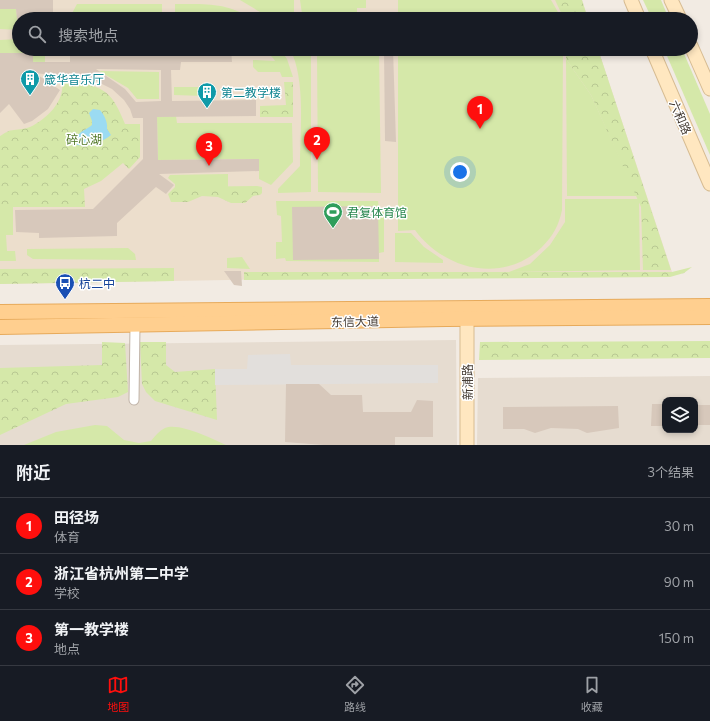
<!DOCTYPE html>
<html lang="zh">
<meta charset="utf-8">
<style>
:root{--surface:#171b24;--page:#20242c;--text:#f1f3f6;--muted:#9ea1a6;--line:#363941;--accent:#ff0f0d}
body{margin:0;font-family:Commissioner,"Noto Sans SC",sans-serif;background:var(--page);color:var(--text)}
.controls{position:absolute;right:12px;bottom:12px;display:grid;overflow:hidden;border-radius:8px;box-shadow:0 2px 6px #0003}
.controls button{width:36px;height:36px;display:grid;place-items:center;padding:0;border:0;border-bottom:1px solid var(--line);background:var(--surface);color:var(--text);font:20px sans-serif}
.you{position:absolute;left:460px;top:172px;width:14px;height:14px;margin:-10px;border:3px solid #fff;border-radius:50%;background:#1a73e8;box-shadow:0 0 0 6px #1a73e833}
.badge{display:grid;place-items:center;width:26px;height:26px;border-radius:50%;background:var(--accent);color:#fff;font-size:13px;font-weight:700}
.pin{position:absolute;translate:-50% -33px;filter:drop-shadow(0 1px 2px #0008)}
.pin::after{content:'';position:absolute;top:21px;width:14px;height:12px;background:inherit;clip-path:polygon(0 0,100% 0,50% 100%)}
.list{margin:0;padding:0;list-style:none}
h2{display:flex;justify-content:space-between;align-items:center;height:52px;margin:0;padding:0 16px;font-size:17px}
h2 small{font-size:13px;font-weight:400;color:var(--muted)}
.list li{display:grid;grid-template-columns:26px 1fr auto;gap:12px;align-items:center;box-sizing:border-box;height:56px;padding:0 16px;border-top:1px solid var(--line)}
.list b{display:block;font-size:15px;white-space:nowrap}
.list p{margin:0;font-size:13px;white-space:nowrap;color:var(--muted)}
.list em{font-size:13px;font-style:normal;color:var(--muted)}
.icon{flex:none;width:22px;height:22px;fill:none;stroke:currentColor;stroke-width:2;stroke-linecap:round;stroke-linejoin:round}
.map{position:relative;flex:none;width:710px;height:445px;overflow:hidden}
.search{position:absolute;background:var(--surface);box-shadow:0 2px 6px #0003;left:12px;right:12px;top:12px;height:44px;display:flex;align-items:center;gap:10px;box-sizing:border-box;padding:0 14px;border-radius:22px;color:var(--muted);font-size:15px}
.sheet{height:220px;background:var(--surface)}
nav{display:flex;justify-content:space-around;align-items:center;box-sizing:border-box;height:56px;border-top:1px solid var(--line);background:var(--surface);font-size:11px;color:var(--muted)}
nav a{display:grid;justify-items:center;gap:2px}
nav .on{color:var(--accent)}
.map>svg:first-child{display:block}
.residential{fill:#e6dcd0;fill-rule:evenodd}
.education{fill:#ecdecc}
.grass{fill:#d5e8a9}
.forest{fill:url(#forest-crowns)}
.parking{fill:#e2dfdc}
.water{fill:#9bdbf2}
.building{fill:#d7c8bb;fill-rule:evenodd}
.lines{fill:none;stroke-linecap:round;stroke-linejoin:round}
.street-casing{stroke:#c1b4a8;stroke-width:11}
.secondary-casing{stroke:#d7bc92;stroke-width:15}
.primary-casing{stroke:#e7aa5b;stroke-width:16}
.street{stroke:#fff;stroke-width:9}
.secondary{stroke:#ffe7c0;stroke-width:13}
.primary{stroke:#ffcf8f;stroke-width:14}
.labels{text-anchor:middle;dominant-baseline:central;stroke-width:3;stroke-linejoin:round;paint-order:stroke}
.culture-label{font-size:12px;fill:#0d838f;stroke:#fff;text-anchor:start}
.street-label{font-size:12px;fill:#443b33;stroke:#fff}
.park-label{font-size:12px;fill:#4f7725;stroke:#fff}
.leisure-label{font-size:12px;fill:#27864d;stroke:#fff;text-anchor:start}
.transit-label{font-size:12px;fill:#164399;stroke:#fff;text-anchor:start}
</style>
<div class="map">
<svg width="710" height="445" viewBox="0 0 710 445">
<defs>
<pattern id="forest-crowns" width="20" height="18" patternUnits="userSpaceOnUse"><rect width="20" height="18" fill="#d5e8a9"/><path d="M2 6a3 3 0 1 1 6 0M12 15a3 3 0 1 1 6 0" fill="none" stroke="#b8c892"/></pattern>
</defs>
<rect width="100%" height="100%" fill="#f2ebe3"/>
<!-- residential -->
<g class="residential">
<polygon points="456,340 457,445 0,445 0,345"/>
<path d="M710,376v69h-233l1,-67zM665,400h30v30h-30z"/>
</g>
<!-- education -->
<polygon class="education" points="0,0 582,0 588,19 19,19 19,49 598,49 672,272 0,284"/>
<!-- grass -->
<g class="grass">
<polygon points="240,0 294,0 294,16 265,15"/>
<polygon points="300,0 366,0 366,8 357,8 357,17 305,16 302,14"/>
<polygon points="398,0 551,0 562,19 398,19"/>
<polygon points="643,0 661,0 669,19 652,19"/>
<polygon points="77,4 162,4 162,19 69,19"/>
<path d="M175,4c30,0 51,-2 78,15h-34l-12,-3h-21v3h-11z"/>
<polygon points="0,9 16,9 19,30 0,29"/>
<polygon points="19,39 19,49 45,49 45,63 33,62 33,53 0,53 0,40"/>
<path d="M236,49h44l7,10 6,18h-11l-2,-5h-22l-5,-5v-7l22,1c-6,-13 -27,-9 -39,-9z"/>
<path d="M290,49h21v143l-33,1v-4l22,-23c0,-34 6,-87 -10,-117z"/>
<polygon points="317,49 379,49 381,193 318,192"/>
<path d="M398,49h165l-1,161c-3,15 -9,26 -20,37 -38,37 -97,24 -127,-17l-17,1z"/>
<polygon points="664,49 682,49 710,114 710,155"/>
<polygon points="566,59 591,95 637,196 567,196"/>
<polygon points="99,71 159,72 159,99 137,99 128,88"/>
<polygon points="174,87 206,87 204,96 174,95"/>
<polygon points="176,116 177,123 292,123 293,162 271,185 259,179 259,159 158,160 157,117"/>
<polygon points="228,174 228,187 175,187 175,184 168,178 170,175"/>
<polygon points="565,199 639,199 640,270 509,272 530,264 550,245 565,222"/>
<polygon points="276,201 378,201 379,208 384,208 384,252 379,253 379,262 286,261 285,258 276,259 276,242 282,242 281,216 277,215"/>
<polygon points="0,207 13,207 13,235 6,235 7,251 15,251 16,261 0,261"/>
<polygon points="395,233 411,233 424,247 443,260 443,263 395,262"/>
<polygon points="128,248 135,254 136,260 33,259 27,255 27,249"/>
<polygon points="242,257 250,269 227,268 227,258"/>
<path d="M95,425l12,1 17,14 15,3 12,-2c4,-5 8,-10 14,-13 14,-6 48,11 61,17h-202l32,-13z"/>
</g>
<!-- forest -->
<g class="forest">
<polygon points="555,0 582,0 588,19 564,19"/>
<polygon points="566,49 598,49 671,270 643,270 641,207 591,95 566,59"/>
<path d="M71,81c35,6 41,11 54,43h15v33l-11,12 -6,-6 -22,18 -17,8 1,18h-85v-71c5,-3 9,-6 14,-6 5,-1 11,-1 16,-3 17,-8 35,-26 32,-45z"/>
<polygon points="284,82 293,82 293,117 260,117 260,106 286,105"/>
<polygon points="257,186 262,187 262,193 260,195 253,196 245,203 231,203 218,197 202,196 188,202 171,202 168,194 175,187"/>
<polygon points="692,267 684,273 670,277 244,280 244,272 672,272"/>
<polygon points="174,268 174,281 0,284 0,269"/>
<polygon points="710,341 710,358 479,360 480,342"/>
<polygon points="102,342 125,343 128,392 118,397 66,404 0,435 0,368 102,365"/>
<polygon points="140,342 166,342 166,365 175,372 215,369 217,420 155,401 146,392 142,384"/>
</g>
<!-- parking -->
<polygon class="parking" points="290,354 291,365 438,365 438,383 215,385 215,369 247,369 248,355"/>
<!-- water -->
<path class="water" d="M93,109l7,1c4,5 8,12 7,19l4,6c-10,8 -21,11 -34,10 -3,-13 7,-13 15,-20v-4l-3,-8z"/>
<!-- building -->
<g class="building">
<polygon points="0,0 53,0 53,19 17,19 16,9 0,9"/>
<path d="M70,49h161l1,13h-51l-1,8h-9l1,31 84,-1v16l-99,1 1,43 101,-1v12l-100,3 15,11 -8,9 -10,-7 -39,36v13l-78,2v-5l-23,-1 -1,-22 78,-1 50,-50v-41h-10l-3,-9 -6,-9 -12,-11 -18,-9 -59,-7 25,17 -12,19 -16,12 -8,3 -15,-20 -9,9v-60h33v9h37zM96,69l65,1v31l-25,1 -11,-13z"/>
<polygon points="384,49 393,49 396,142 385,141"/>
<polygon points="378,206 379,259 293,260 292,207"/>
<polygon points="224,271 241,271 242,286 234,285"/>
<polygon points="286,384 319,384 331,395 362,395 363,412 411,412 417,400 433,401 433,437 395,437 395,445 324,445 285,442"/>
<polygon points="652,404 665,404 665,426 651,426"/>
<rect x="695" y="405" width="15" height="20"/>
<polygon points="618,406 619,428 587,433 578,429 551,428 535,433 524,429 503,429 503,407"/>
</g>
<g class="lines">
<defs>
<polyline id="street" points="134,400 135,326"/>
<g id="secondary">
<polyline points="631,0 639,19"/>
<polyline points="671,0 680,19"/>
<polyline points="691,46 710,89"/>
<polyline points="652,49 710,184"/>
<polyline points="467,320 467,445"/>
</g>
<g id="primary">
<polyline points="0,312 710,306"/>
<polyline points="0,327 446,319 710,317"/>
</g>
</defs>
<!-- street casing -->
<use href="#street" class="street-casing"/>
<!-- secondary casing -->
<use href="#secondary" class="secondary-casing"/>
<!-- primary casing -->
<use href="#primary" class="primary-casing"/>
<!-- street -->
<use href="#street" class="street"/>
<!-- secondary -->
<use href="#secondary" class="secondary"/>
<!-- primary -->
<use href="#primary" class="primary"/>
</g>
<!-- icons -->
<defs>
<symbol id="building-pin" viewBox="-11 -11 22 30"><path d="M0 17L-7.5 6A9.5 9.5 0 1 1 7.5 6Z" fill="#0f9aa8" stroke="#fff"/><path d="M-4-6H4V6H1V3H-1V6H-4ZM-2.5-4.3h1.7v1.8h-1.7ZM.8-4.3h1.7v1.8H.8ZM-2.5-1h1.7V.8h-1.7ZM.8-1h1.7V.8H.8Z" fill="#fff"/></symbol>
<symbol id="stadium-pin" viewBox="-11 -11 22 30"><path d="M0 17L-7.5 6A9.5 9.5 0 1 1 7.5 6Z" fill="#2e9e5b" stroke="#fff"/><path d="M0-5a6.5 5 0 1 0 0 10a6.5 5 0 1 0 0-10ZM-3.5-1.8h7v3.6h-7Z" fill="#fff"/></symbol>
<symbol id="bus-pin" viewBox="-11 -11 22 30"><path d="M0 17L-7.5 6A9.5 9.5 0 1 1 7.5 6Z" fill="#1a4fb4" stroke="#fff"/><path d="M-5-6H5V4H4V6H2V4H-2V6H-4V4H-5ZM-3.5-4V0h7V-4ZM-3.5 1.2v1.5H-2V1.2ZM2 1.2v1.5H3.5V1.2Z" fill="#fff"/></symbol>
</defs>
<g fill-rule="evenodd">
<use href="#building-pin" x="19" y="68" width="22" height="30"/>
<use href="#building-pin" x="196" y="81" width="22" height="30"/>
<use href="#stadium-pin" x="322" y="201" width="22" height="30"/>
<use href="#bus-pin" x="54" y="272" width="22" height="30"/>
</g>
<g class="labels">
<!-- culture labels -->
<g class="culture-label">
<text x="44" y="79">箴华音乐厅</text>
<text x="221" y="92">第二教学楼</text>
</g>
<!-- street labels -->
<g class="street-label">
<text transform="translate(681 117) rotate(67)">六和路</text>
<text transform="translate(355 321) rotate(-1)">东信大道</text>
<text transform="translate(467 382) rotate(-90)">新浦路</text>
</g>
<!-- park labels -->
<g class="park-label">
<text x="84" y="139">碎心湖</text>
</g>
<!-- leisure labels -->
<g class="leisure-label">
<text x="347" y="212">君复体育馆</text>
</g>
<!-- transit labels -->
<g class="transit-label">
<text x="79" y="283">杭二中</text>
</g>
</g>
</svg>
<div class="controls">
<button><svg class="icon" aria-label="layers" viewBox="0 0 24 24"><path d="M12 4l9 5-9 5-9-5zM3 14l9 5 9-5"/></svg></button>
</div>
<div class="you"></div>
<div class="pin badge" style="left:480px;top:129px">1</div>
<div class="pin badge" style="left:317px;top:160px">2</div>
<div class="pin badge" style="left:209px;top:166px">3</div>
<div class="search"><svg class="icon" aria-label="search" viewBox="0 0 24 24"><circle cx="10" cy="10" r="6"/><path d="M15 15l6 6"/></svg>搜索地点</div>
</div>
<section class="sheet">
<h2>附近<small>3个结果</small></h2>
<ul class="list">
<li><span class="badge">1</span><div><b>田径场</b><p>体育</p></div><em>30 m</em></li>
<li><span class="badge">2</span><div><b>浙江省杭州第二中学</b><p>学校</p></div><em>90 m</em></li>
<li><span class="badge">3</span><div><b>第一教学楼</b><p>地点</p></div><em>150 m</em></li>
</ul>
</section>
<nav>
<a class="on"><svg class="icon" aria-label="map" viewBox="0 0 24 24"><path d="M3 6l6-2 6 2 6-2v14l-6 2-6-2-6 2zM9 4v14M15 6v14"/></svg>地图</a>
<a><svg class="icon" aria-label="directions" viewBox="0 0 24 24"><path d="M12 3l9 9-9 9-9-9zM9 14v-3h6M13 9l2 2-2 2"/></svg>路线</a>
<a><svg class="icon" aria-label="saved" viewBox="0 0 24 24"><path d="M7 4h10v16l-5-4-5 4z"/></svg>收藏</a>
</nav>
